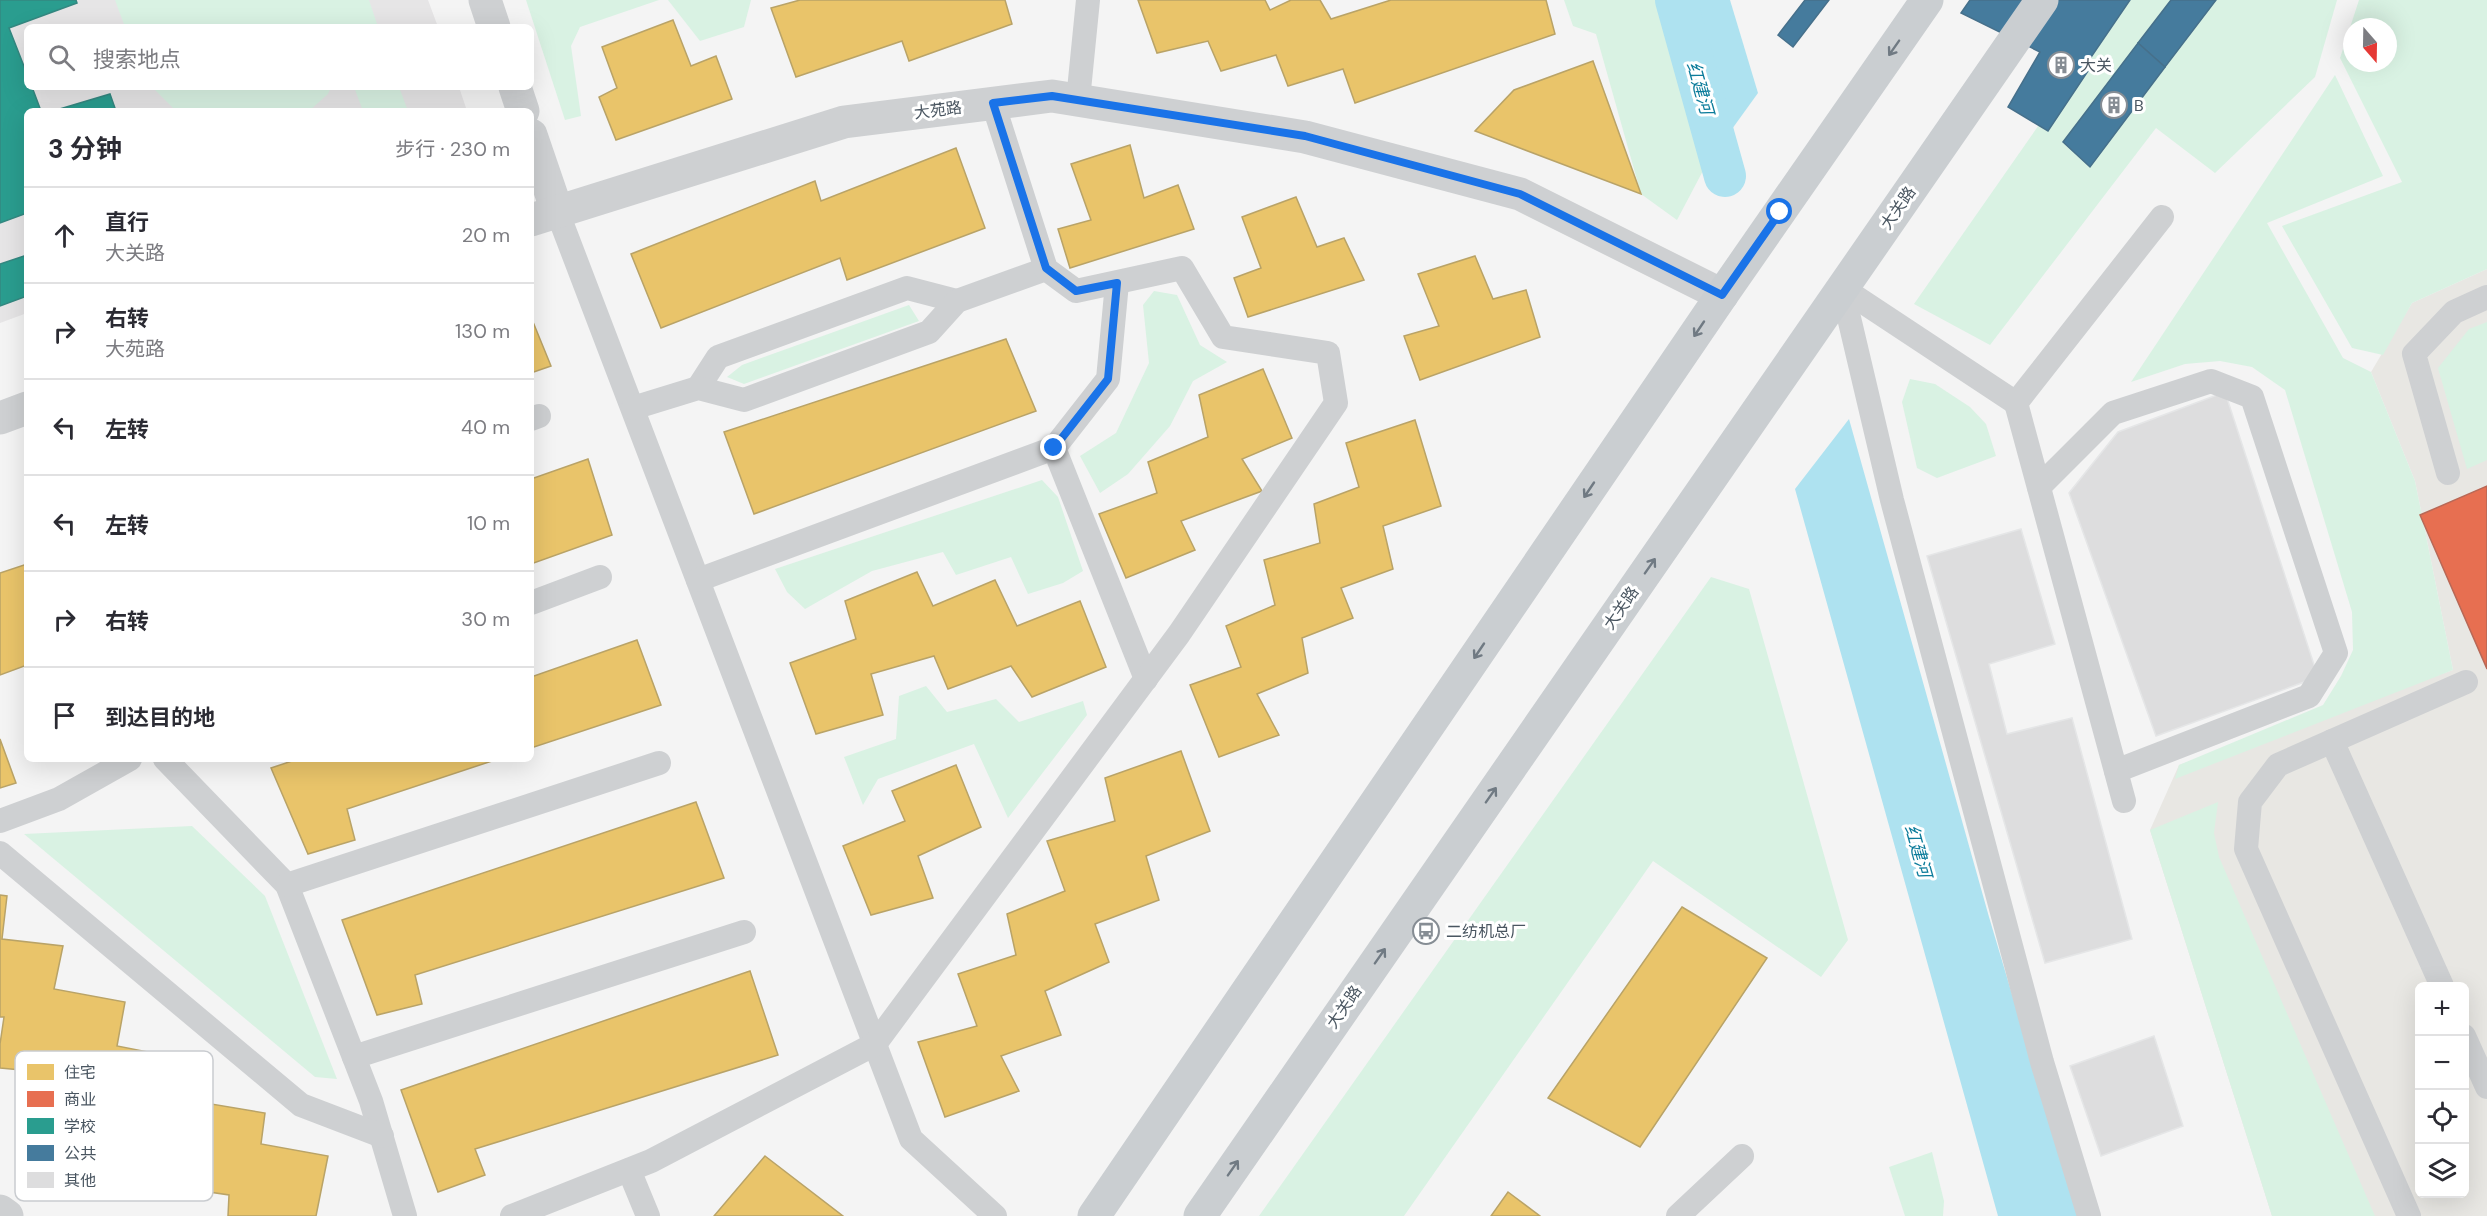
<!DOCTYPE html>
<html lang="zh">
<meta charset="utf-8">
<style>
:root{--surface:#fff;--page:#f7f7f7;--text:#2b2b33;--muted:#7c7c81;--line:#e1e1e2}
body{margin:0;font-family:"DM Sans","Noto Sans SC",sans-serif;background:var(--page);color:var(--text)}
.controls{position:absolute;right:18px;bottom:18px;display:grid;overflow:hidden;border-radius:9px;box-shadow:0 6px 24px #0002}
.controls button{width:54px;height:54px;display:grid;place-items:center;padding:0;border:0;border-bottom:2px solid var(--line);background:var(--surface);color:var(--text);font:30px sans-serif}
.compass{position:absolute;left:2343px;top:18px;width:54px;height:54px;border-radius:50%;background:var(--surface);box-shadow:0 6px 24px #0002;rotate:160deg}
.stop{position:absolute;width:18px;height:18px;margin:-14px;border:4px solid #1a73e8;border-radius:50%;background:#fff}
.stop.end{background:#1a73e8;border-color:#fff;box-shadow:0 2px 6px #0008}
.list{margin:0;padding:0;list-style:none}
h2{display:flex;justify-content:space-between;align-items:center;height:78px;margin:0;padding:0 24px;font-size:26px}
h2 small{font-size:20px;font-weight:400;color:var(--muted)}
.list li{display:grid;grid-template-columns:39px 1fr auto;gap:18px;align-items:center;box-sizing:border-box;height:96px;padding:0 24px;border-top:2px solid var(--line)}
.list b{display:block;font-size:22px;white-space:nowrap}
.list p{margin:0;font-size:20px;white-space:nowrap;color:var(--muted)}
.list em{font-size:20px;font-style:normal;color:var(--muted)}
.icon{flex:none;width:33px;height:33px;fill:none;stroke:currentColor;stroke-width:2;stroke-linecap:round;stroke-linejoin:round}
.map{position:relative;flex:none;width:2487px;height:1216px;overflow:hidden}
.search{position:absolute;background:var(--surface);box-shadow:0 6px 24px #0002;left:24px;top:24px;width:510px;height:66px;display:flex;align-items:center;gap:15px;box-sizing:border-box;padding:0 21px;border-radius:9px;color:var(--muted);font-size:22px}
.panel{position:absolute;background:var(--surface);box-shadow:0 6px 24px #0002;left:24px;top:108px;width:510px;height:654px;border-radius:9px}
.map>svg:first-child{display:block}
.commercial{fill:#e8e7e3;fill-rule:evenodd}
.education{fill:#e6e5e6}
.green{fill:#d9f2e3;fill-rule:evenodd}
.water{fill:#aee2f0}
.homes{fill:#e9c46a;stroke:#b9a367;stroke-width:1.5}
.shops{fill:#e76f51;stroke:#b86856;stroke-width:1.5}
.schools{fill:#2a9d8f;stroke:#348881;stroke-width:1.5}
.public{fill:#457b9d;stroke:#46708b;stroke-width:1.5}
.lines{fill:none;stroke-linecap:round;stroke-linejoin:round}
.canal{stroke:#aee2f0;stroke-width:42}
.building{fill:#ddddde;stroke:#e5e6e7;stroke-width:1.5}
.lane{stroke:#ced0d2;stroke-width:24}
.street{stroke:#ced0d2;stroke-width:33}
.primary{stroke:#caced1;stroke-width:33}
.oneway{stroke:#707a83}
.route{stroke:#1a73e8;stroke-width:8}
.labels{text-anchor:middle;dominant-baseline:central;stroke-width:6;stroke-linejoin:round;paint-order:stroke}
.poi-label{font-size:16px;fill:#4a5661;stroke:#fff;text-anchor:start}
.street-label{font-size:16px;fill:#4a5661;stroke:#fff}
.water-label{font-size:18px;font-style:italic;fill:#0c7c9b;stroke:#fff}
.key{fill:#fff;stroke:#c9ccd0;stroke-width:1.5}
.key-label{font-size:16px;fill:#4a5661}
</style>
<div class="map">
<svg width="2487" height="1216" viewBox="0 0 2487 1216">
<rect width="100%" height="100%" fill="#f4f4f4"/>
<!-- commercial -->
<path class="commercial" d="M2487,269v947h-215l-122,-386 29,-65 274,-95 -38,-189 -44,-109 41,-69zM2420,986h44v208h-44z"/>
<!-- education -->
<polygon class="education" points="0,0 428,0 438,27 27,27 27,87 459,87 467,111 27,111 27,313 0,323"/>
<!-- green -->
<g class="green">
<polygon points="115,0 369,0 378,27 125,27"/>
<polygon points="526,0 659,0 580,27 571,46 581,116 565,120"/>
<polygon points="668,0 751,0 744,27 700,41"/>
<polygon points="1564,0 1660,0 1706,165 1677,220 1641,194 1596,34 1573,26"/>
<polygon points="2126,0 2337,0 2315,77 2215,173 2156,128 1990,345 1914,304"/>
<path d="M2359,0h128v269l-75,34 -29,52 -31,-7 -70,-122 120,-44 -62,-124zM2352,27h36v36h-36z"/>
<polygon points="2335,75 2383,176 2267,223 2343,358 2371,372 2415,481 2453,670 2175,779 2179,765 2323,705 2341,676 2353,650 2352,612 2285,390 2252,367 2220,361 2185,364 2131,382"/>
<polygon points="152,87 331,87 328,94 309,111 176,111"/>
<polygon points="354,87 399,87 408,111 363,111"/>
<polygon points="1154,291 1177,295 1200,345 1227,362 1193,381 1170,426 1128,474 1100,493 1080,456 1116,433 1149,363 1143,305"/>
<polygon points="909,305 919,321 744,384 727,377 742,365"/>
<polygon points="2487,322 2487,460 2467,469 2438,368 2469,329"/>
<polygon points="1910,379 1935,384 1970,407 1986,424 1996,456 1937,478 1917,468 1902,402"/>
<polygon points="1042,480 1058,497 1083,571 1063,583 1028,594 1011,557 956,575 943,552 872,571 805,609 787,592 775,569"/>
<polygon points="1711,577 1749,589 1848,940 1821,977 1653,861 1404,1216 1259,1216"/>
<polygon points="926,686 947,712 996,699 1019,722 1083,701 1087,715 1008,818 974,744 878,779 863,805 844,757 896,739 899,696"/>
<polygon points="2218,802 2214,833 2219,857 2375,1216 2272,1216 2150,830"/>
<polygon points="192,826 265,896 337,1079 315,1077 24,834"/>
<polygon points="1932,1152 1944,1201 1943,1216 1905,1216 1889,1167"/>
</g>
<!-- water -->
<g class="water">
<polygon points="1660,0 1730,0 1758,93 1706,165"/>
<polygon points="1849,419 1989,917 2078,1216 1998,1216 1795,489"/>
</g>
<!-- homes -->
<g class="homes">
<polygon points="800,0 1005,0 1012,24 909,61 902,41 796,77 771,8"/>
<polygon points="1138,0 1265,0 1270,10 1291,0 1320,0 1331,19 1391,0 1546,0 1555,34 1355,103 1343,69 1288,86 1276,55 1221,71 1208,41 1157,53"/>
<polygon points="673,20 691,66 716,56 732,99 616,140 599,97 617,88 602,47"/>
<polygon points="1593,61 1641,194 1475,131 1514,90"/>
<polygon points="1130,145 1144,198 1178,185 1194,229 1070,268 1058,229 1091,220 1071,164"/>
<polygon points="956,148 985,228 847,280 840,258 661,328 631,254 815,181 821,201"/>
<polygon points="1296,197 1317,247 1344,238 1364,280 1248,317 1234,278 1261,268 1242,217"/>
<polygon points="1475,256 1493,299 1526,290 1540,337 1420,380 1404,336 1439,326 1418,274"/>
<polygon points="531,317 551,366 531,373"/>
<polygon points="1006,339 1036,411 754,514 724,432"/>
<polygon points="1263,369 1292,438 1242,459 1262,491 1181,521 1195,550 1126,578 1099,514 1157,493 1148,462 1208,437 1199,395"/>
<polygon points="1415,420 1441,506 1383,526 1393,569 1341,588 1353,618 1302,638 1308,673 1257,694 1279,735 1219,757 1190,685 1241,667 1226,626 1275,605 1264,560 1320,543 1314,504 1359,487 1346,443"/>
<polygon points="588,459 612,535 531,564 531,479"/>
<polygon points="27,564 27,665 0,675 0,573"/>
<polygon points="917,572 933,606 995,580 1017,626 1080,601 1106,667 1032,697 1011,666 948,689 934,656 871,674 883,715 816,734 790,663 856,639 845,601"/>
<polygon points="637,640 661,705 531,748 531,677"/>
<polygon points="0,739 16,783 0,788"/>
<polygon points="1181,751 1210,831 1146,856 1159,900 1095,924 1109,962 1045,991 1061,1035 1001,1056 1019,1091 945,1117 918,1042 977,1026 958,974 1016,955 1007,914 1065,891 1047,841 1115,821 1105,778"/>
<polygon points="298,759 498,759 347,809 355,840 308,854 271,768"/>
<polygon points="956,765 981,827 918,856 933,898 871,915 843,846 905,821 892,791"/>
<polygon points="696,802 724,878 415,975 422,1004 377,1015 342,920"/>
<polygon points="0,895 7,896 2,939 63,946 54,989 125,1002 117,1046 194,1061 187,1100 265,1113 261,1144 328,1156 316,1216 228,1216 229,1195 162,1185 163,1151 101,1145 104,1119 50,1113 53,1073 0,1068 0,1044 4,1017 0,1017"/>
<polygon points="1682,907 1767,958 1640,1147 1548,1098"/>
<polygon points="750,971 778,1055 475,1149 485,1175 438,1192 401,1090"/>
<polygon points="765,1156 843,1216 714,1216"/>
<polygon points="1508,1192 1540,1216 1491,1216"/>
</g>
<!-- shops -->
<polygon class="shops" points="2487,486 2487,669 2420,515"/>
<!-- schools -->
<g class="schools">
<polygon points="0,0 76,0 77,3 9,28 27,74 27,87 32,87 41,111 27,111 27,213 0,223"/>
<polygon points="110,94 116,111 53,111"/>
<polygon points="27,255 27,296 0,306 0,264"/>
</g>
<!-- public -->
<g class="public">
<polygon points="1805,0 1829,0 1793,47 1778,35"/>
<polygon points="1970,0 2130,0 2087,63 2090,68 2048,131 2008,107 2040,52 1961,13"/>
<polygon points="2171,0 2216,0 2165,67 2138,43"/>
<polygon points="2138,43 2165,67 2090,167 2063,142"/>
</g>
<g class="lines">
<!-- canal -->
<polyline class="canal" points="1676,0 1725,176"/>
</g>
<!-- building -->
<g class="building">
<polygon points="2225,392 2318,677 2156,736 2069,493 2118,432"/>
<polygon points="2021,529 2055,644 1989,664 2007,734 2072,718 2132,939 2045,963 1927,556"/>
<polygon points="2154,1036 2183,1126 2101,1156 2070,1066"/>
</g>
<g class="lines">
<!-- lane -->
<g class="lane">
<polyline points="1078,100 1088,0"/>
<polyline points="557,211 911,1139 995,1216"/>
<polyline points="1842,288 1892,500 2042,1062 2089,1216"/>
<polyline points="1842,288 2016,403"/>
<polyline points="698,388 718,357 907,288 957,301"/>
<polyline points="633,408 698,388 744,400 929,332 957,301 1046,269"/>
<polyline points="531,419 539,416"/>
<polyline points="1054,448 1146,679"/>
<polyline points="2448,473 2414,354 2454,312 2487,297"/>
<polyline points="2039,487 2113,413 2211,381 2252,397 2336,653 2309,696 2116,771"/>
<polyline points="698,580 1054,448 1108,379 1117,283"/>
<polyline points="531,603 600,577"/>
<polyline points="2332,741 2442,986"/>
<polyline points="165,759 287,885 371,1101 405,1216"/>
<polyline points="2124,801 2016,403 2162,217"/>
<polyline points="0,821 59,799 130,759"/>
<polyline points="0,853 301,1105 382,1136"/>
<polyline points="287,885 659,763"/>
<polyline points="2464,1036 2487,1087"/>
<polyline points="354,1057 744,932"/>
<polyline points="629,1170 648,1216"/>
<polyline points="512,1216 651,1161 875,1044 1179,634 1336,403 1328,353 1223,337 1182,268 1076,291 1046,269 993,103"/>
<polyline points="1678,1216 1742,1156"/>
<polyline points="2409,1216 2246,849 2250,802 2278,765 2466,682"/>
</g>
<!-- street -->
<g class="street">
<polyline points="485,0 494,27"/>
<polyline points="515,87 523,111"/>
<polyline points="531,135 557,211"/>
<polyline points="531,220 844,122 1052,96 1305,137 1520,194 1722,295"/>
<polyline points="0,418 27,408"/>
<polyline points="0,1211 7,1216"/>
</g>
<!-- primary -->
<g class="primary">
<polyline points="1094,1216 1722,295 1927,0"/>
<polyline points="1200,1216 2042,0"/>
</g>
</g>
<!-- one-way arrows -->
<defs><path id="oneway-shaft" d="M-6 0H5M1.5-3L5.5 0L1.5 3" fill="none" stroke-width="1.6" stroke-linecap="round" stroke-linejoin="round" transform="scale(1.5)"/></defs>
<g class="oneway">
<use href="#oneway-shaft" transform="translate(1894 48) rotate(125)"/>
<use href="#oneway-shaft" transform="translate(1699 329) rotate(124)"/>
<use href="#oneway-shaft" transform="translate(1589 490) rotate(124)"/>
<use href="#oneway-shaft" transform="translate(1650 566) rotate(-55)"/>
<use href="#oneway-shaft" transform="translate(1479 651) rotate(124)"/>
<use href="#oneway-shaft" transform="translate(1491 795) rotate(-55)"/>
<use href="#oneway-shaft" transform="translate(1380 956) rotate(-55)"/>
<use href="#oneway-shaft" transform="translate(1233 1168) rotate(-55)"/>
</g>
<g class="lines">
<!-- route -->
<polyline class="route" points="1054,448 1108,379 1117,283 1076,291 1046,268 993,103 1052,96 1305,136 1520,194 1722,295 1780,212"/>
</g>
<!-- icons -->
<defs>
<symbol id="building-ring" viewBox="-11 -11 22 22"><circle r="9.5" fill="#fff" stroke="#868d94" stroke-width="1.5"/><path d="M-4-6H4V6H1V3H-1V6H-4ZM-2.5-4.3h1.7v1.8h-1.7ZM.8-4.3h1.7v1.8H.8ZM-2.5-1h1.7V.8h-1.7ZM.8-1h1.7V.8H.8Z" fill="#868d94"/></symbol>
<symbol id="bus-ring" viewBox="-11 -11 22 22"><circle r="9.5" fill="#fff" stroke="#868d94" stroke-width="1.5"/><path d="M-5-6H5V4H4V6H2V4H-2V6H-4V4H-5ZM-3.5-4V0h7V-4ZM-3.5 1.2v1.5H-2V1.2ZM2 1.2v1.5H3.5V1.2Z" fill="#868d94"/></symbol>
</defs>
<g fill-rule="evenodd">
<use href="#building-ring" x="2046" y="50" width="30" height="30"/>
<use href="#building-ring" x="2099" y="90" width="30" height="30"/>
<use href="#bus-ring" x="1411" y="916" width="30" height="30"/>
</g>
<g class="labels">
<!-- poi labels -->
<g class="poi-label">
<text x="2080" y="65">大关</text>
<text x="2134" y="105">B</text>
<text x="1446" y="931">二纺机总厂</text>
</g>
<!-- street labels -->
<g class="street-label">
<text transform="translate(938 110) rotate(-7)">大苑路</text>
<text transform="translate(1898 208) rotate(-55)">大关路</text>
<text transform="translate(1621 608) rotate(-55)">大关路</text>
<text transform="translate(1344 1007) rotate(-55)">大关路</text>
</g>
<!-- water labels -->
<g class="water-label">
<text transform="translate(1700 88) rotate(74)">红建河</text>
<text transform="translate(1918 851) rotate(74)">红建河</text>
</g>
</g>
<!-- legend -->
<rect x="15" y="1051" width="198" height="150" rx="9" class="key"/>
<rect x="27" y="1064" width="27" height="16" fill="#e9c46a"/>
<rect x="27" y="1091" width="27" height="16" fill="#e76f51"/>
<rect x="27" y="1118" width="27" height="16" fill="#2a9d8f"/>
<rect x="27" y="1145" width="27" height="16" fill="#457b9d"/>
<rect x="27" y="1172" width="27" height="16" fill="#ddddde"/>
<g class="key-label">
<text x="64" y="1078">住宅</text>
<text x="64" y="1105">商业</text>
<text x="64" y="1132">学校</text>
<text x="64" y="1159">公共</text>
<text x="64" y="1186">其他</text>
</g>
</svg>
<div class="controls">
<button>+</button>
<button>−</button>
<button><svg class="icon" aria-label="locate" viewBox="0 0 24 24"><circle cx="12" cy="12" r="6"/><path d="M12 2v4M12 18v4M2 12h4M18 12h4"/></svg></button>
<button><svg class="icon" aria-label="layers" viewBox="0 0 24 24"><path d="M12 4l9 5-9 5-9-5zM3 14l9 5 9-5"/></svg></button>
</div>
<svg class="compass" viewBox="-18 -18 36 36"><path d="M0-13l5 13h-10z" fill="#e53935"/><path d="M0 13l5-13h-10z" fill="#7c7c81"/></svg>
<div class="stop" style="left:1780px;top:212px"></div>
<div class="stop end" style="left:1054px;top:448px"></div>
<div class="search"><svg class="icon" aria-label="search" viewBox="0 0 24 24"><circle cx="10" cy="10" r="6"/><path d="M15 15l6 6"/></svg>搜索地点</div>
<section class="panel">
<h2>3 分钟<small>步行 · 230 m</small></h2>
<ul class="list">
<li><svg class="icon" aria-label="ahead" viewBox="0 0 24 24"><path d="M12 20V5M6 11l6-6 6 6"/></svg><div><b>直行</b><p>大关路</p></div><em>20 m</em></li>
<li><svg class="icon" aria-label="right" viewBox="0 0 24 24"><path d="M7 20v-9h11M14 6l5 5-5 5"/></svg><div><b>右转</b><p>大苑路</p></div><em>130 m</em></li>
<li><svg class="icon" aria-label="left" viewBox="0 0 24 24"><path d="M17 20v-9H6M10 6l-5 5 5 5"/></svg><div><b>左转</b></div><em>40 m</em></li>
<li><svg class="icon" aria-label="left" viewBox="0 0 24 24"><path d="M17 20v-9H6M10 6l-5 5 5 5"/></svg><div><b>左转</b></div><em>10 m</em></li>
<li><svg class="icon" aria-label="right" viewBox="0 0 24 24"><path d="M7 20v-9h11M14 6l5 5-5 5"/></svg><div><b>右转</b></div><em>30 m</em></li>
<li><svg class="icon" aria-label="arrive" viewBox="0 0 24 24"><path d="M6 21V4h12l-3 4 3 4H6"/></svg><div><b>到达目的地</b></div></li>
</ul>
</section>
</div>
